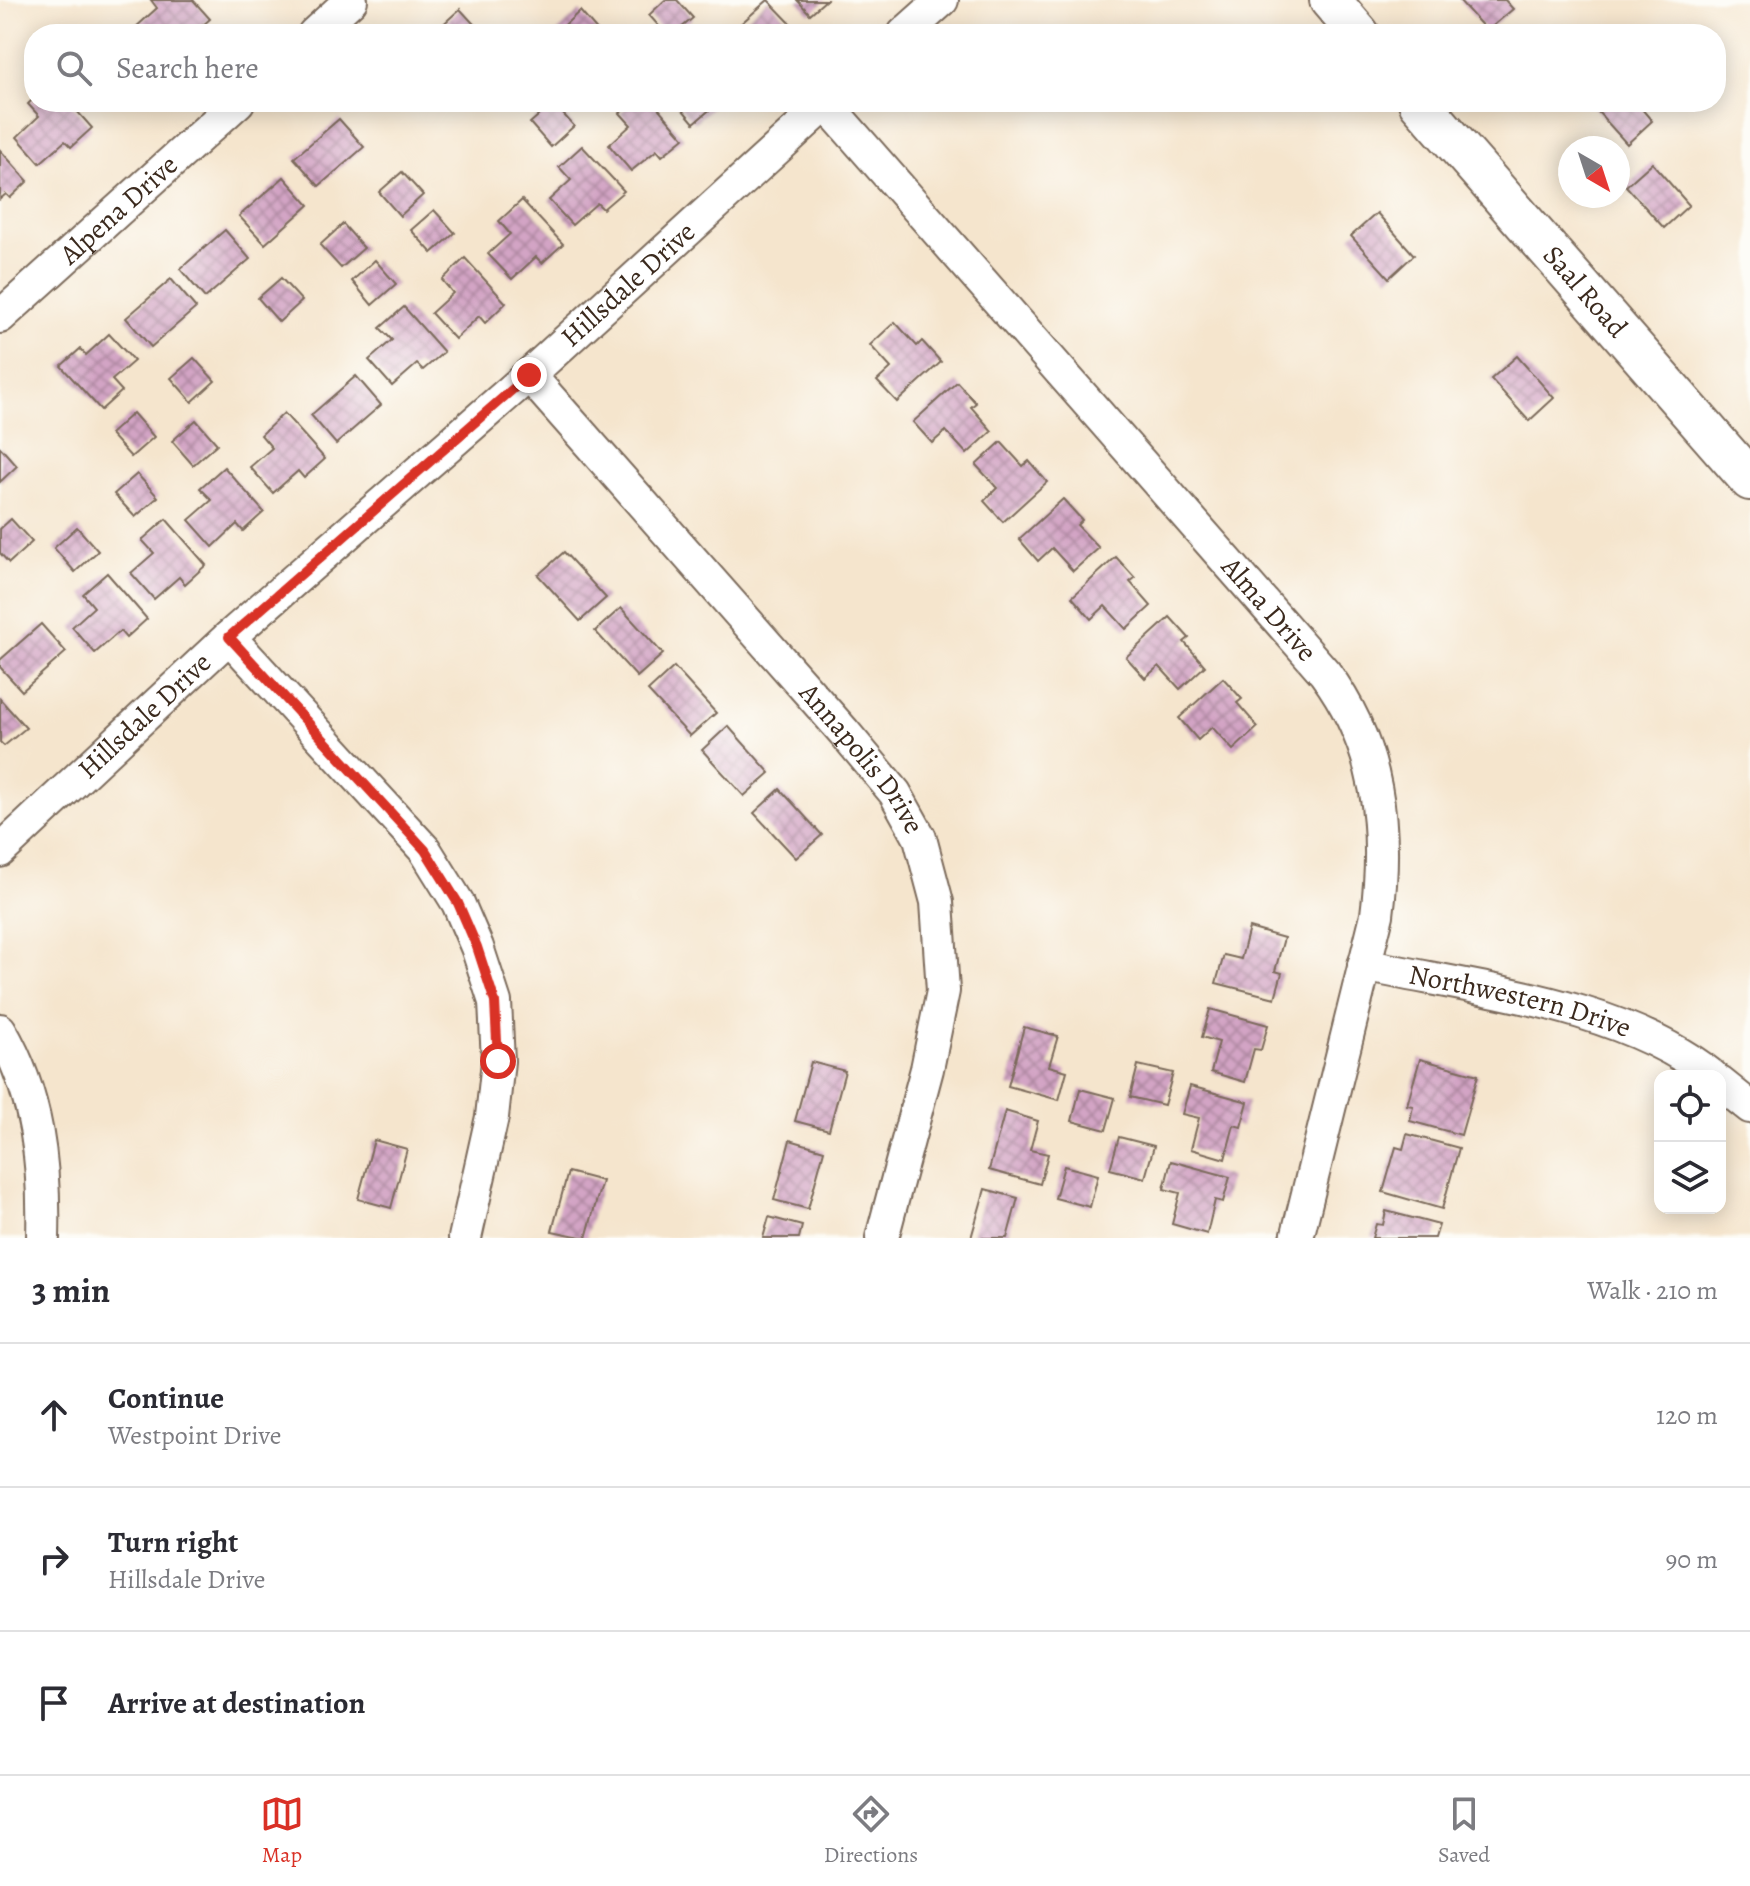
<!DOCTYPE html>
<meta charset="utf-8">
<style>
:root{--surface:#fff;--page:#f2f2f3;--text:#2b2b33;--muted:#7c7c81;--line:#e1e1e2;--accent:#d93025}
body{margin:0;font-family:Alegreya,serif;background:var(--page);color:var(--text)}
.controls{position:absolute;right:24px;bottom:24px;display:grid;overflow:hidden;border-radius:16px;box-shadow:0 4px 20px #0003}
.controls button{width:72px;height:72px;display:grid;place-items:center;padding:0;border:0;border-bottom:2px solid var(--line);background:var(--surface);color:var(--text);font:40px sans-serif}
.compass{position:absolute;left:1558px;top:136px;width:72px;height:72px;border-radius:50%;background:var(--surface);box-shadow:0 4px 20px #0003;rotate:141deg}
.stop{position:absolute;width:24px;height:24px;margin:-18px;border:6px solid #d93025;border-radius:50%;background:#fff}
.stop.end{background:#d93025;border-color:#fff;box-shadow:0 2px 8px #0008}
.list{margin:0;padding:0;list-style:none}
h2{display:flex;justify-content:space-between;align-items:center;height:104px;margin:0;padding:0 32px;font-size:34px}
h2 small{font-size:26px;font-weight:400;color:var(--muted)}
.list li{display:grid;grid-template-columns:52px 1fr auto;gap:24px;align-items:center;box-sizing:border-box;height:144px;padding:0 32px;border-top:2px solid var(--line)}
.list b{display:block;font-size:30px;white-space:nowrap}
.list p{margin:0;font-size:26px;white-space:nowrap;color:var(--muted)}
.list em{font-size:26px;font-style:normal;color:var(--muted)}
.icon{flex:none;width:44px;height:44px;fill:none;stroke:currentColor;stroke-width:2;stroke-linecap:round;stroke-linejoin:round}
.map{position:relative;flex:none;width:1750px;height:1238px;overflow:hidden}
.search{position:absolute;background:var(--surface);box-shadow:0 4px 20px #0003;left:24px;right:24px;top:24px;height:88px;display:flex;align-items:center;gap:20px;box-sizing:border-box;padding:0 28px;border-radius:32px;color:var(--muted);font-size:30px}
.sheet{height:536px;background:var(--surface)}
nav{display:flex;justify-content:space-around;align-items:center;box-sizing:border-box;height:112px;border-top:2px solid var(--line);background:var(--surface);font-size:22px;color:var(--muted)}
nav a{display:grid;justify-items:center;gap:4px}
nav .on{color:var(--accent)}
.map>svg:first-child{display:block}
.building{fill:url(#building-cross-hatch)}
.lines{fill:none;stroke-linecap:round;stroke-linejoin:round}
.minor-casing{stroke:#7c6b5b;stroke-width:36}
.tertiary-casing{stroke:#7c6b5b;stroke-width:44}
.minor{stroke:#fff;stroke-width:32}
.tertiary{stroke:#fff;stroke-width:40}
.route{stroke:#d93025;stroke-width:10}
.labels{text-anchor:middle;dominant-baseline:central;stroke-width:6;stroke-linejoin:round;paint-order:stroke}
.street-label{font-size:28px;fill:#3b2a1e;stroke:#fdfcf7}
</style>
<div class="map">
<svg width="1750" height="1238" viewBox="0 0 1750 1238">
<defs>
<pattern id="building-cross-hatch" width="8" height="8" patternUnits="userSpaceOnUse" patternTransform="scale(2)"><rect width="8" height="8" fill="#d3a4c5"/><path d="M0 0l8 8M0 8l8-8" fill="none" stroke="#ac869f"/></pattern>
</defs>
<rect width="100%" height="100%" fill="#fdfcf7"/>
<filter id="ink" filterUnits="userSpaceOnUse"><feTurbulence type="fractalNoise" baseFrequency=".0125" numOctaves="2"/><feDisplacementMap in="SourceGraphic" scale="16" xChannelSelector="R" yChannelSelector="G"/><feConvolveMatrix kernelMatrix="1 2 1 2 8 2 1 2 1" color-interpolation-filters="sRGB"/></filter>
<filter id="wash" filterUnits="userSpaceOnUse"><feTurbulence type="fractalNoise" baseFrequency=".006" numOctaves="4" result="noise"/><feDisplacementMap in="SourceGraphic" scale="32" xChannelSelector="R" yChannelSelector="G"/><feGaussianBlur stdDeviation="1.8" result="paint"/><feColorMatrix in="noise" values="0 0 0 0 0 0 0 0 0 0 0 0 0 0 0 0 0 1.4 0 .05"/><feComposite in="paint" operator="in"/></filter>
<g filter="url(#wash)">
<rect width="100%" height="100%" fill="#f5e5cd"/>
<g id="blocks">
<!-- building -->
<g class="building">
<polygon points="151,0 193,0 210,19 193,34 141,34 135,28 157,8"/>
<polygon points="665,0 677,0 693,18 674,34 666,34 649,15"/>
<polygon points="768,0 794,27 786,34 729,34"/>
<polygon points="797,0 826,0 810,14"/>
<polygon points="1459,0 1505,0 1513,9 1487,31"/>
<polygon points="460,9 483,34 444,34 439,28"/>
<polygon points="580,11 600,34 559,34 557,32"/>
<polygon points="34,98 34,102 69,102 92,128 71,147 65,141 40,163 17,137 39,116 28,104"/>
<polygon points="633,102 653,102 684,138 662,156 657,150 631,171 609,145 631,125 620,113"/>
<polygon points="676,102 719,102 694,123"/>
<polygon points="1589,102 1636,102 1652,121 1627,144"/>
<polygon points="553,103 574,126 551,147 530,123"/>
<polygon points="339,119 364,147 319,186 294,158"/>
<polygon points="582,146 624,191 603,209 597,203 572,225 549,200 571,180 559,167"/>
<polygon points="0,150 28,181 10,198 6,194 0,199"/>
<polygon points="1652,163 1689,205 1664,228 1626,186"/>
<polygon points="402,172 423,195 400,216 379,192"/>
<polygon points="284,177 309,205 265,244 239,216"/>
<polygon points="522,200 563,244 542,263 536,257 512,279 488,254 510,234 499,221"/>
<polygon points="434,210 455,233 432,253 411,230"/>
<polygon points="1377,213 1414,255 1389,278 1351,236"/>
<polygon points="343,224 364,248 341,268 320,245"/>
<polygon points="225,230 250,259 205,298 180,269"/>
<polygon points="465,258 506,303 485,323 479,316 455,339 431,313 453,293 442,280"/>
<polygon points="375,260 396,284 372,305 352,281"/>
<polygon points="281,278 302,301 279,322 258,298"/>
<polygon points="171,279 196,308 151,347 126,318"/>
<polygon points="404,307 444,352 423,370 417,364 392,386 369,360 392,340 380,328"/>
<polygon points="895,322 917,346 922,341 941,362 897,402 877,381 891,368 870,345"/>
<polygon points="109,334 134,361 112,380 122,391 101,410 61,366 80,349 86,355"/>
<polygon points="1517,356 1554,398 1529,421 1491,379"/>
<polygon points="194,358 215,381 192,402 171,378"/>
<polygon points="356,376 381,405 336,444 311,415"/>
<polygon points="957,382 976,403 971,407 992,431 967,454 946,431 932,443 913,422"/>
<polygon points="133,413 154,437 131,457 110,434"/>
<polygon points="284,413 325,459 304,478 298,471 273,493 250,467 272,448 261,435"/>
<polygon points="196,420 217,444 193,465 172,441"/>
<polygon points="1001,442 1023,466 1029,461 1047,482 1003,522 984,501 997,488 976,465"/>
<polygon points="0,447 17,466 0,482"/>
<polygon points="224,467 264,512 243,531 237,524 213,547 189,520 212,500 200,488"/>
<polygon points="137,474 158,497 135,517 114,494"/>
<polygon points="1063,499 1082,520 1077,525 1099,548 1073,571 1052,548 1038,561 1019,539"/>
<polygon points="11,519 32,542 9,563 0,553 0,529"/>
<polygon points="166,519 206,565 185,584 179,577 154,599 131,573 154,553 142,540"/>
<polygon points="77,527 98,551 75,572 54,548"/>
<polygon points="564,552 606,598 580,621 538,575"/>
<polygon points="1116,557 1135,578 1130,582 1151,606 1126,629 1105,606 1091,619 1072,597"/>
<polygon points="107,573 147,619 126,638 120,631 95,653 72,627 94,607 83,594"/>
<polygon points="621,608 663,654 637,677 595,631"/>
<polygon points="1170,617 1189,638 1184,642 1205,666 1180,689 1159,666 1145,678 1126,657"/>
<polygon points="41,624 66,652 22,691 0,667 0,660"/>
<polygon points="674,667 716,713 690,736 648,691"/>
<polygon points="1223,678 1242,699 1237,703 1258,727 1233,750 1212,727 1198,740 1179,718"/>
<polygon points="0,699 26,728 4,746 0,742"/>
<polygon points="728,726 770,773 744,796 702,750"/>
<polygon points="780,789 822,835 796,858 754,813"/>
<polygon points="1249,928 1284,938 1275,971 1282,973 1275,998 1216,983 1224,955 1241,959"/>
<polygon points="1210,1009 1268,1025 1261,1050 1254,1049 1245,1082 1211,1072 1219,1042 1202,1037"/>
<polygon points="1024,1027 1058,1036 1049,1066 1067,1071 1059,1100 1008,1086"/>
<polygon points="1420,1059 1478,1075 1461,1135 1410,1121 1413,1106 1407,1105"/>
<polygon points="811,1062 845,1071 829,1130 795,1121"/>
<polygon points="1138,1065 1173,1073 1164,1105 1130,1097"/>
<polygon points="1190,1086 1248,1102 1241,1127 1234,1125 1225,1159 1191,1149 1199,1118 1182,1114"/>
<polygon points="1080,1089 1115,1098 1106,1130 1072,1121"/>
<polygon points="1005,1111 1038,1121 1030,1150 1048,1154 1040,1184 989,1170"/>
<polygon points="1407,1134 1459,1148 1442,1209 1383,1192 1396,1147 1403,1149"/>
<polygon points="1119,1137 1154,1146 1145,1178 1110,1169"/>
<polygon points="374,1140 407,1149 391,1208 358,1199"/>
<polygon points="790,1140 824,1150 808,1209 774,1200"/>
<polygon points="1171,1161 1230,1177 1223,1202 1215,1200 1207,1234 1172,1224 1180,1193 1164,1189"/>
<polygon points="1064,1166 1098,1175 1090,1207 1055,1198"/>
<polygon points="568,1172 602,1181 586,1238 552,1231"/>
<polygon points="985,1189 1018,1198 1007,1238 971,1238"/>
<polygon points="1386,1211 1439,1225 1435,1238 1372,1238 1376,1224 1383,1225"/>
<polygon points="769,1217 802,1226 799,1238 763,1238"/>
</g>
</g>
</g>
<g filter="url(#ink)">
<use href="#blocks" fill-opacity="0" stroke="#7c6b5b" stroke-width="2"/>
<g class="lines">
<defs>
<g id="minor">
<polyline points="314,34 351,0"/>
<polyline points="904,34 942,0"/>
<path id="s1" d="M826,104l499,569c54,73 63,154 52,242l-80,323"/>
<path id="s2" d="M0,317l238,-215"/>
<path id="s3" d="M529,375l315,357 51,61 25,45 17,64 6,89 -16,78 -45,169"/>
<polyline points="229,637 425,850 458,903 477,947 495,1002 498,1061 492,1117 465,1238"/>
<path id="s4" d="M0,851l229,-214 300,-262 299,-273"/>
<path id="s5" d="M1364,965c111,24 258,39 348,111"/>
<path d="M0,1030c38,65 45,135 43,208"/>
<polyline points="1720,1083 1750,1107"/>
</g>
<g id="tertiary">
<polyline points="1330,0 1359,34"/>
<path id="s6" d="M1419,102l331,378"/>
</g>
</defs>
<!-- minor casing -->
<use href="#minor" class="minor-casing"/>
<!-- tertiary casing -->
<use href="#tertiary" class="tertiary-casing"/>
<!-- minor -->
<use href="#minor" class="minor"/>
<!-- tertiary -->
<use href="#tertiary" class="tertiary"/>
</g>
</g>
<g class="lines" filter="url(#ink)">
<!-- route -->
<polyline class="route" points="498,1061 495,1002 477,947 458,903 425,850 229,637 529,375"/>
</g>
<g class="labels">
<!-- street labels -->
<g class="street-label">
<text stroke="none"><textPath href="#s2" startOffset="160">Alpena Drive</textPath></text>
<text stroke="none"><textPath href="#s4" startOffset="846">Hillsdale Drive</textPath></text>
<text stroke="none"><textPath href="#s6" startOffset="252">Saal Road</textPath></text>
<text stroke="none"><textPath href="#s1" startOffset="672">Alma Drive</textPath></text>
<text stroke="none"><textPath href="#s4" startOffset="198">Hillsdale Drive</textPath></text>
<text stroke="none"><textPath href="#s3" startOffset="508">Annapolis Drive</textPath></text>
<text stroke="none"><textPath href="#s5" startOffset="160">Northwestern Drive</textPath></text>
</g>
</g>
</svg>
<div class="controls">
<button><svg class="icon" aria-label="locate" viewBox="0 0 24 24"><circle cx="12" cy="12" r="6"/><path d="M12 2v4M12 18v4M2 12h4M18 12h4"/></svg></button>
<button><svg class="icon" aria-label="layers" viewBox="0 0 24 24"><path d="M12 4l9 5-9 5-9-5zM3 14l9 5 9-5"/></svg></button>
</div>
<svg class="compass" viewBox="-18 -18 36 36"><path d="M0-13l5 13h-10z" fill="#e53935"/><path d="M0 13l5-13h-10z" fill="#7c7c81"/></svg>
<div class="stop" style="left:498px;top:1061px"></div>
<div class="stop end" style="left:529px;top:375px"></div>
<div class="search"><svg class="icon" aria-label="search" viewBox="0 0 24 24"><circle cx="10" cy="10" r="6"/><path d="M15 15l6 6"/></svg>Search here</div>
</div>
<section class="sheet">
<h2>3 min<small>Walk · 210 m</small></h2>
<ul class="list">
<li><svg class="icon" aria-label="ahead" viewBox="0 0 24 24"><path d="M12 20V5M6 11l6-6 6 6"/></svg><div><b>Continue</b><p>Westpoint Drive</p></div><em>120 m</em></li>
<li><svg class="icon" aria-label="right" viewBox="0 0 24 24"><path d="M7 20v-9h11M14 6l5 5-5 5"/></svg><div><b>Turn right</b><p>Hillsdale Drive</p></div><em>90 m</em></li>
<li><svg class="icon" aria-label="arrive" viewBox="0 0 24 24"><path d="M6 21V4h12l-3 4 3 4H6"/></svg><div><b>Arrive at destination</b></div></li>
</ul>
</section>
<nav>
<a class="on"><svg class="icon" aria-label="map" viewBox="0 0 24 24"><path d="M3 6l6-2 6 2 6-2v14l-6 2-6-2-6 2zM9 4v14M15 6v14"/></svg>Map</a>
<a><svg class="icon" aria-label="directions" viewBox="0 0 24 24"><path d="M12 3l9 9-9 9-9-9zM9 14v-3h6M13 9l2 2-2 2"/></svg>Directions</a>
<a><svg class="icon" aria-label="saved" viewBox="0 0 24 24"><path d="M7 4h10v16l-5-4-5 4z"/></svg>Saved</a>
</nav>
